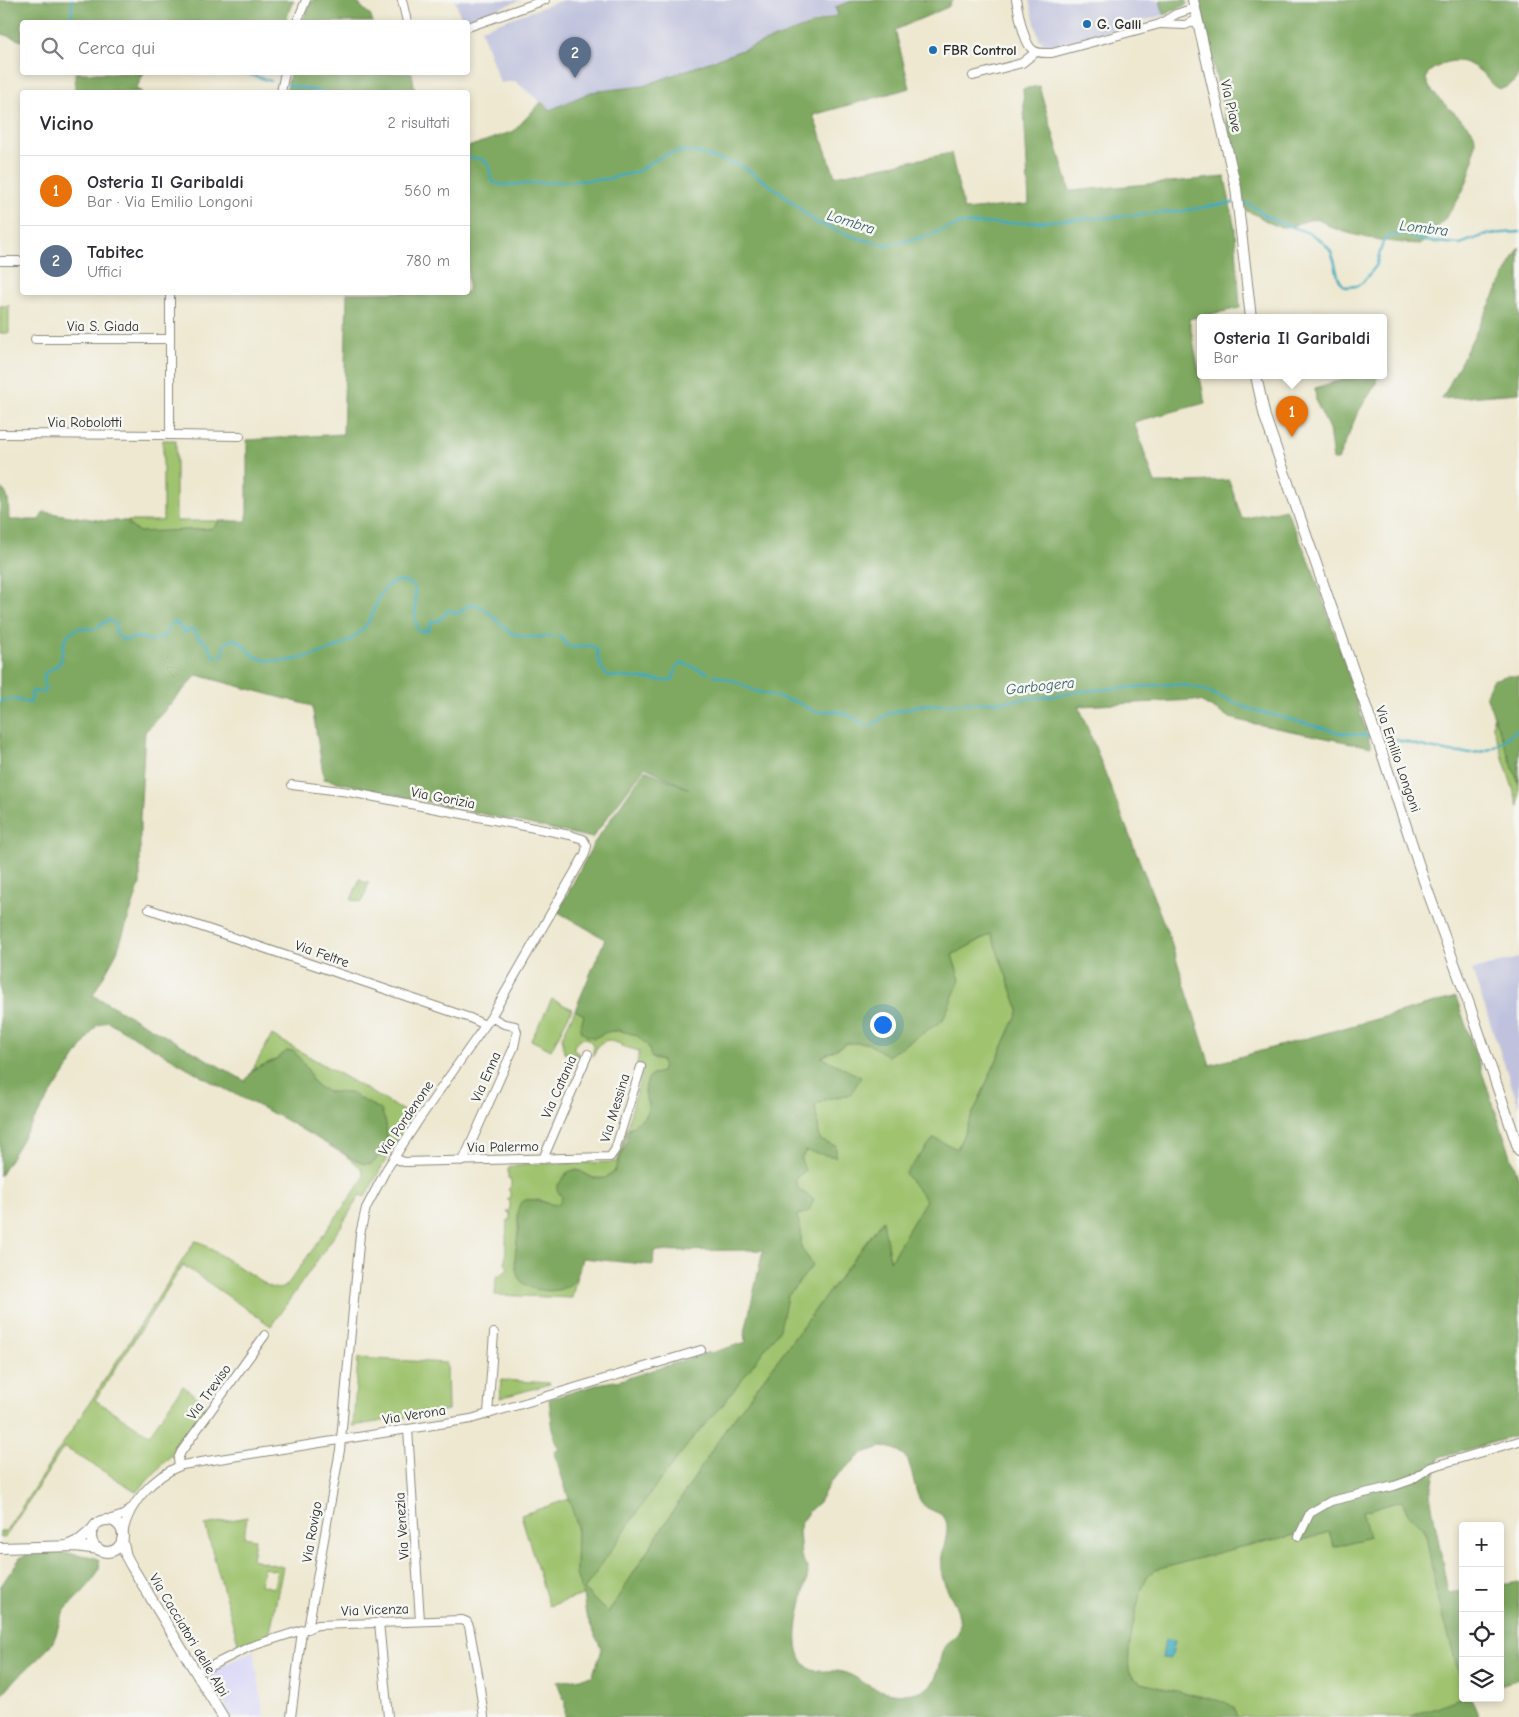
<!DOCTYPE html>
<html lang="it">
<meta charset="utf-8">
<style>
:root{--surface:#fff;--page:#f7f7f7;--text:#2b2b33;--muted:#7c7c81;--line:#e1e1e2;--accent:#b45309}
body{margin:0;font-family:"Comic Neue",sans-serif;background:var(--page);color:var(--text)}
.controls{position:absolute;right:15px;bottom:15px;display:grid;overflow:hidden;border-radius:5px;box-shadow:0 2px 8px #0003}
.controls button{width:45px;height:45px;display:grid;place-items:center;padding:0;border:0;border-bottom:1px solid var(--line);background:var(--surface);color:var(--text);font:25px sans-serif}
.you{position:absolute;left:882px;top:1024px;width:18px;height:18px;margin:-12px;border:4px solid #fff;border-radius:50%;background:#1a73e8;box-shadow:0 0 0 8px #1a73e833}
.badge{display:grid;place-items:center;width:32px;height:32px;border-radius:50%;background:var(--accent);color:#fff;font-size:16px;font-weight:700}
.pin{position:absolute;translate:-50% -41px;filter:drop-shadow(0 1px 2px #0008)}
.pin::after{content:'';position:absolute;top:26px;width:18px;height:15px;background:inherit;clip-path:polygon(0 0,100% 0,50% 100%)}
.popup{position:absolute;left:1197px;top:314px;width:190px;height:65px;box-sizing:border-box;display:grid;place-content:center;border-radius:5px;background:var(--surface);filter:drop-shadow(0 1px 4px #0005);font-size:16px;white-space:nowrap;color:var(--muted)}
.popup b{font-size:19px;color:var(--text)}
.popup::after{content:'';position:absolute;left:50%;top:100%;margin-left:-10px;border:10px solid transparent;border-top-color:var(--surface)}
.list{margin:0;padding:0;list-style:none}
h2{display:flex;justify-content:space-between;align-items:center;height:65px;margin:0;padding:0 20px;font-size:21px}
h2 small{font-size:16px;font-weight:400;color:var(--muted)}
.list li{display:grid;grid-template-columns:32px 1fr auto;gap:15px;align-items:center;box-sizing:border-box;height:70px;padding:0 20px;border-top:1px solid var(--line)}
.list b{display:block;font-size:19px;white-space:nowrap}
.list p{margin:0;font-size:16px;white-space:nowrap;color:var(--muted)}
.list em{font-size:16px;font-style:normal;color:var(--muted)}
.icon{flex:none;width:28px;height:28px;fill:none;stroke:currentColor;stroke-width:2;stroke-linecap:round;stroke-linejoin:round}
.map{position:relative;flex:none;width:1519px;height:1717px;overflow:hidden}
.search{position:absolute;background:var(--surface);box-shadow:0 2px 8px #0003;left:20px;top:20px;width:450px;height:55px;display:flex;align-items:center;gap:12px;box-sizing:border-box;padding:0 18px;border-radius:5px;color:var(--muted);font-size:19px}
.panel{position:absolute;background:var(--surface);box-shadow:0 2px 8px #0003;left:20px;top:90px;width:450px;height:205px;border-radius:5px}
.map>svg:first-child{display:block}
.built{fill:#d9d7f8}
.industrial{fill:#c0c2dd}
.green{fill:#9fc36e;stroke:#65774c;fill-rule:evenodd}
.forest{fill:#7fa961;stroke:#556a46;fill-rule:evenodd}
.water{fill:#40abbf;stroke:#366b75}
.lines{fill:none;stroke-linecap:round;stroke-linejoin:round}
.stream{stroke:#40abbf;stroke-width:2.5}
.street-casing{stroke:#8c8a7e;stroke-width:10}
.secondary-casing{stroke:#8c8a7e;stroke-width:12}
.street{stroke:#fff;stroke-width:8}
.secondary{stroke:#fff;stroke-width:10}
.poi-dot{fill:#1f6fb2;stroke:#f6f6f2;stroke-width:2}
.labels{text-anchor:middle;dominant-baseline:central;stroke-width:5;stroke-linejoin:round;paint-order:stroke}
.poi-label{font-size:14px;font-weight:bold;fill:#2b2b2b;stroke:#f6f6f2;text-anchor:start}
.street-label{font-size:14px;fill:#2b2b2b;stroke:#f6f6f2}
.water-label{font-size:15px;font-style:italic;fill:#335e66;stroke:#f6f6f2}
</style>
<div class="map">
<svg width="1519" height="1717" viewBox="0 0 1519 1717">
<rect width="100%" height="100%" fill="#f6f6f2"/>
<filter id="ink" filterUnits="userSpaceOnUse"><feTurbulence type="fractalNoise" baseFrequency=".02" numOctaves="2"/><feDisplacementMap in="SourceGraphic" scale="10" xChannelSelector="R" yChannelSelector="G"/><feConvolveMatrix kernelMatrix="1 2 1 2 8 2 1 2 1" color-interpolation-filters="sRGB"/></filter>
<filter id="wash" filterUnits="userSpaceOnUse"><feTurbulence type="fractalNoise" baseFrequency=".0096" numOctaves="4" result="noise"/><feDisplacementMap in="SourceGraphic" scale="20" xChannelSelector="R" yChannelSelector="G"/><feGaussianBlur stdDeviation="1.12" result="paint"/><feColorMatrix in="noise" values="0 0 0 0 0 0 0 0 0 0 0 0 0 0 0 0 0 1.4 0 .05"/><feComposite in="paint" operator="in"/></filter>
<g filter="url(#wash)">
<rect width="100%" height="100%" fill="#eee8d0"/>
<!-- built -->
<polygon class="built" points="254,1650 264,1717 232,1717 209,1679 211,1672"/>
<!-- industrial -->
<g class="industrial">
<polygon points="455,0 521,0 462,21"/>
<polygon points="563,0 855,0 836,6 838,14 643,86 591,92 550,110 515,81 500,83 481,29"/>
<polygon points="1029,0 1160,0 1164,15 1048,47 1039,39"/>
<polygon points="1519,958 1519,1107 1472,970"/>
</g>
<!-- green -->
<g class="green">
<rect x="0" y="306" width="9" height="27"/>
<path d="M163,440h13v81h43l-6,7 -68,5c-9,-1 -14,-4 -17,-12h35z"/>
<polygon points="1493,717 1498,726 1519,784 1519,807 1493,727"/>
<polygon points="360,878 364,882 369,883 362,902 351,900"/>
<polygon points="991,934 1019,1010 957,1149 890,1261 882,1221 725,1430 608,1613 584,1590 654,1488 696,1434 721,1407 779,1330 787,1297 813,1265 801,1248 801,1231 796,1215 798,1189 795,1179 801,1159 806,1151 820,1141 815,1106 827,1099 851,1094 821,1058 847,1043 867,1043 960,980 952,955"/>
<polygon points="552,999 572,1009 551,1050 531,1040"/>
<path d="M575,1010l9,5 -4,15 5,5c22,-3 46,-10 62,9 2,3 3,10 6,15l9,2 1,5 -2,6c-11,4 -17,8 -16,22 1,7 6,10 3,18 -4,9 -13,8 -18,15 -8,12 -6,35 -17,47 -15,15 -30,-6 -39,-4 -7,1 -9,9 -14,13l1,11 1,3 -1,5 -8,3 -14,-5h-13l-8,16v16l-3,27 2,15 2,5c7,3 15,9 23,11 13,3 29,-2 35,-15l-5,23 -77,-3 1,-18 9,-5 3,-4 -3,-5 2,-42 3,-1v-7l-3,-1 3,-3v-7l-3,-3 3,-1v-7l-2,-1 3,-4v-6l-3,-2v-9l2,-3h12l1,-2 94,-2 26,-93 -1,-5 -5,1 2,-14 -18,-5v-2l-14,-4 -8,4 -7,13c2,-8 3,-15 -7,-19l-5,1 -6,7v3l7,7 -17,-3 -2,-16z"/>
<path d="M272,1035l142,82 -23,34 -26,46 -5,-2 -18,30 -71,101 -88,-61 -88,135 54,35 34,-49 22,17v7l-31,42 -37,40 -73,-45 -58,89 -6,2v-7h6l189,-290 5,1 70,45c6,2 12,3 17,-2l75,-104c6,-14 -10,-18 -18,-27l18,9 9,1c24,-14 13,-36 7,-56l-11,-4 -17,-11 -21,-1 -9,-4 -7,-6 -5,-12 -14,-19h-7l-12,9 -21,9 -5,7z"/>
<polygon points="358,1358 447,1363 448,1410 353,1426"/>
<polygon points="501,1380 550,1383 550,1384 500,1398"/>
<polygon points="569,1499 577,1525 576,1574 583,1595 549,1606 521,1515"/>
<path d="M1402,1501c6,18 19,20 24,34l10,55 27,98v9l-54,20h-171l-3,-8 -94,-26c-6,-4 -11,-7 -12,-14 -3,-17 9,-77 18,-92 2,-4 5,-5 9,-7l76,-21 63,-14 8,5 26,-8 5,15 35,-10 -7,-26z"/>
<path d="M247,1517l-3,20 11,2 -3,20 31,8 -14,70 -30,9 -34,-121zM264,1568l13,3 -3,17 -14,-3z"/>
</g>
<!-- forest -->
<g class="forest">
<polygon points="0,0 294,0 290,8 285,22 22,22 22,41 0,33"/>
<polygon points="312,0 355,0 370,15 373,22 302,22"/>
<path d="M855,0h98l-5,7 -53,23 15,58 -97,27 22,61 116,-23 13,57 65,-6 -6,-115 16,-3 31,105 155,-14 10,53 5,78 -51,11 16,84 -71,19 21,61h14l60,-3 13,39 44,-10 25,56 35,102 25,80 -125,-25 -16,-4 -28,-16 -8,-2 -115,6 91,233 40,126 246,-68 63,182v256l-80,23 -9,37 18,98 15,-2v97l-27,-98 -10,-55 -3,-7 -14,-13 -7,-14 -40,10 7,26 -35,10 -5,-15 -26,8 -8,-5 -63,14 -76,21c-4,2 -7,3 -9,7 -9,15 -21,75 -18,92 1,7 6,10 12,14l84,19 10,7 3,8h-673v-15l-8,-20 35,-6 9,-23v-5l-15,-33 -3,-20 -7,-21 1,-49 -23,-73 5,-2 -5,-12 -5,-39 54,-16 18,-3 89,-28 1,1 35,-11 -1,-10 18,-82 -109,1 -1,14 -71,-7c-2,8 -3,19 -10,25 -12,12 -47,10 -54,-7 -6,-14 -1,-31 1,-46 0,-9 -3,-18 1,-27 15,-12 38,13 42,-6l-5,-6v-5l11,-14 5,-2 7,1 12,7h13l9,-6 11,-25 5,-19 15,-10 3,-7 1,-9 -4,-8 3,-16 5,-4 8,-2 2,-6 -1,-5 -11,-4 -3,-11 -12,-11 -18,-5 -11,2 -13,6 -9,-3 -5,-7 4,-13 -9,-5 30,-71 -47,-27 36,-69 51,-73 44,19 -44,-22 -53,71 -268,-59 -12,-73 -115,-31 -52,57 -5,87v65l-23,68 -24,43 152,86 9,-12 21,-9 12,-9h7l14,19 5,12 7,6 9,4 21,1 31,17 5,13 1,16 -5,14 -11,11 -9,-1 -13,-6 -67,-39 -67,-34 -108,-63 -9,4 -5,5 -66,101 -27,45v-689c11,8 8,21 9,33h30l5,-8 60,9h24l2,5 9,6 71,-3 6,-3 3,-5h28v-81l96,-6 4,-141 121,-1v-145l46,-16 27,-29 9,8 41,-18 52,-6 195,-71 -3,-8zM991,934l28,76 -62,139 -23,-11 -29,36 21,26 -36,61 -7,-41 -158,210 -117,183 -24,-23 70,-102 42,-54 25,-27 59,-78 7,-32 26,-32 -12,-17v-17l-4,-15 12,-5 5,-12 -16,-10 -3,-10 10,-8 -4,-12 5,-8 30,6v-11l-16,-6 -5,-34 12,-7 24,-5 10,-17 -40,-20 26,-14h20l21,13 55,-36 17,-40 -8,-25zM882,1447c37,1 26,37 40,56 6,9 21,8 24,18 4,11 -5,31 -5,44 0,25 16,33 18,53 3,24 -10,18 -16,32 -7,17 -2,36 -26,42 -16,4 -37,1 -51,-8 -8,-5 -15,-10 -24,-12 -10,-3 -20,1 -30,-2 -30,-16 -7,-73 -4,-97l-1,-5 -6,-12 -2,-25 3,-10 7,-10 10,-9 12,-21 32,-28z"/>
<polygon points="1160,0 1186,0 1187,4 1164,15"/>
<path d="M1199,0h320c0,14 0,28 0,42 0,9 0,21 0,30 -2,9 -13,19 -22,16 -5,-2 -8,-7 -11,-11 -11,-12 -27,-21 -43,-13 -5,3 -13,5 -16,11 -7,15 40,45 46,57 3,5 2,13 1,19 -2,35 -27,70 -53,93 -29,-1 -62,-6 -88,-16 -5,-2 -9,-6 -14,-8 -13,-3 -24,8 -37,7 -14,-2 -23,-13 -36,-16z"/>
<polygon points="75,73 144,73 136,89 142,92 75,92"/>
<polygon points="290,73 412,73 415,92 286,92"/>
<polygon points="1519,247 1519,393 1442,399"/>
<polygon points="1354,376 1377,376 1376,384 1357,414 1338,460 1333,460 1329,429 1316,402 1315,388"/>
<polygon points="1506,676 1519,676 1519,784 1486,695 1492,680"/>
<path d="M32,1552c12,0 59,1 67,8 5,16 -24,38 -33,49 -9,11 -7,25 -15,36 -16,19 -37,32 -51,53v-111l20,-29 6,-4z"/>
<polygon points="1519,1582 1519,1679 1500,1685 1500,1585"/>
<polygon points="1463,1697 1463,1698 1471,1698 1479,1717 1409,1717"/>
</g>
<!-- water -->
<polygon class="water" points="1165,1639 1175,1641 1171,1659 1162,1658"/>
<g class="lines">
<!-- stream -->
<g class="stream">
<polyline points="71,22 72,0"/>
<polyline points="241,72 271,81"/>
<polyline points="288,85 324,92"/>
<path d="M468,157c5,1 15,1 19,6 8,11 -5,20 19,22l101,-6 29,-7 28,-17 19,-4 11,1 48,14 38,26 37,31 37,14 32,8 34,-7 40,-14 59,-1 94,-6 69,-6 41,-7 11,-1"/>
<path d="M1245,203c10,2 14,10 23,14 21,12 45,11 61,32 9,11 5,32 17,38l10,-1 6,-3 14,-17 7,-24 7,-7 14,-1 18,7 38,3 28,-10 31,-2"/>
<path d="M557,636l5,2c10,21 22,-2 35,12 0,9 4,22 12,26l58,5 6,-2 4,-13 6,-3 25,10"/>
<polyline points="714,675 737,682 755,691 797,702 815,712 831,711 844,713 868,726 873,725 888,714 920,705 997,702 1054,696 1081,691 1175,684 1196,687 1250,709 1342,733 1373,736"/>
<path d="M0,701l13,-2 16,4 3,-3 -1,-6 2,-3 10,2 2,-4c-3,-19 0,-15 14,-25 7,-13 -1,-26 17,-35 7,-3 15,2 21,-1 5,-3 6,-7 13,-8l5,3 1,11 7,6 16,-3 13,4 13,-5 5,-12 4,-2 6,4 4,7 2,-1 4,-3 4,1 5,8 8,5 6,12 4,3 6,-3 2,-12 9,-4c11,3 13,15 24,19 25,9 74,-5 95,-20 5,-3 10,-9 14,-14 9,-13 12,-43 33,-43 5,0 9,2 14,5 4,13 -2,36 5,45h9l3,-9 9,-2 8,-10 10,4c2,-2 3,-4 5,-5 18,-16 35,17 49,24 13,6 26,4 40,3"/>
<path d="M1387,738c29,5 75,23 103,11 11,-4 18,-16 29,-19"/>
</g>
</g>
</g>
<g filter="url(#ink)">
<g class="lines">
<defs>
<g id="street">
<polyline points="402,0 407,22"/>
<path d="M1016,0c3,12 7,43 17,50 5,4 13,3 19,3l108,-29 16,-10 18,-6"/>
<polyline points="297,22 306,0"/>
<polyline points="1160,24 1185,25 1197,20"/>
<polyline points="468,27 545,0"/>
<polyline points="973,76 1022,63 1036,52"/>
<polyline points="281,92 285,72"/>
<polyline points="0,261 22,261"/>
<polyline points="35,339 170,339"/>
<polyline points="0,434 170,435 170,292"/>
<polyline points="170,435 240,436"/>
<polyline points="292,785 349,792 570,835 583,839 587,846 585,854 491,1017 418,1121 386,1170 366,1208 360,1234 340,1450 308,1629"/>
<polyline points="149,909 470,1018 485,1025"/>
<polyline points="394,1158 404,1162 610,1157 615,1150 641,1067"/>
<polyline points="543,1159 588,1054"/>
<polyline points="463,1161 514,1047 517,1032 515,1026 504,1024 491,1017"/>
<polyline points="488,1414 494,1333"/>
<polyline points="408,1429 420,1621"/>
<polyline points="179,1466 178,1459 181,1452 265,1335"/>
<polyline points="108,1520 124,1515 130,1509"/>
<path d="M123,1535c4,-31 31,-59 59,-70l289,-46 230,-69"/>
<polyline points="1299,1536 1310,1513 1331,1501 1394,1486 1411,1480 1431,1467 1519,1441"/>
<polyline points="379,1622 388,1717"/>
<polyline points="197,1673 249,1647 318,1625 462,1620 467,1622 469,1626 478,1674 484,1717"/>
<polyline points="291,1717 302,1631"/>
</g>
<g id="secondary">
<polyline points="1193,0 1236,188 1251,318"/>
<polyline points="1256,376 1265,417 1382,753 1424,881 1469,1004 1519,1150"/>
<circle cx="107" cy="1536" r="16"/>
<polyline points="122,1540 126,1556 132,1567 223,1717"/>
<polyline points="67,1546 80,1540 94,1528"/>
<polyline points="0,1548 75,1546 99,1549"/>
</g>
</defs>
<!-- street casing -->
<use href="#street" class="street-casing"/>
<!-- secondary casing -->
<use href="#secondary" class="secondary-casing"/>
<!-- street -->
<use href="#street" class="street"/>
<!-- secondary -->
<use href="#secondary" class="secondary"/>
</g>
</g>
<!-- markers -->
<g class="poi-dot">
<circle cx="1087" cy="24" r="5"/>
<circle cx="933" cy="50" r="5"/>
</g>
<g class="labels">
<!-- poi labels -->
<g class="poi-label">
<text x="1097" y="24">G. Galli</text>
<text x="943" y="50">FBR Control</text>
</g>
<!-- street labels -->
<g class="street-label">
<text transform="translate(1231 106) rotate(77)">Via Piave</text>
<text x="103" y="326">Via S. Giada</text>
<text x="85" y="422">Via Robolotti</text>
<text transform="translate(1398 759) rotate(71)">Via Emilio Longoni</text>
<text transform="translate(443 798) rotate(11)">Via Gorizia</text>
<text transform="translate(322 954) rotate(19)">Via Feltre</text>
<text transform="translate(486 1077) rotate(-66)">Via Enna</text>
<text transform="translate(559 1087) rotate(-66)">Via Catania</text>
<text transform="translate(615 1108) rotate(-73)">Via Messina</text>
<text transform="translate(406 1118) rotate(-56)">Via Pordenone</text>
<text transform="translate(503 1147) rotate(-1)">Via Palermo</text>
<text transform="translate(209 1392) rotate(-54)">Via Treviso</text>
<text transform="translate(414 1415) rotate(-9)">Via Verona</text>
<text transform="translate(402 1526) rotate(-94)">Via Venezia</text>
<text transform="translate(312 1532) rotate(-80)">Via Rovigo</text>
<text transform="translate(375 1610) rotate(-2)">Via Vicenza</text>
<text transform="translate(189 1635) rotate(59)">Via Cacciatori delle Alpi</text>
</g>
<!-- water labels -->
<g class="water-label">
<text transform="translate(851 222) rotate(18)">Lombra</text>
<text transform="translate(1424 228) rotate(7)">Lombra</text>
<text transform="translate(1040 686) rotate(-6)">Garbogera</text>
</g>
</g>
</svg>
<div class="controls">
<button>+</button>
<button>−</button>
<button><svg class="icon" aria-label="locate" viewBox="0 0 24 24"><circle cx="12" cy="12" r="6"/><path d="M12 2v4M12 18v4M2 12h4M18 12h4"/></svg></button>
<button><svg class="icon" aria-label="layers" viewBox="0 0 24 24"><path d="M12 4l9 5-9 5-9-5zM3 14l9 5 9-5"/></svg></button>
</div>
<div class="you"></div>
<div class="pin badge" style="left:1292px;top:437px;background:#e8710a">1</div>
<div class="popup"><b>Osteria Il Garibaldi</b>Bar</div>
<div class="pin badge" style="left:575px;top:78px;background:#5c6f8a">2</div>
<div class="search"><svg class="icon" aria-label="search" viewBox="0 0 24 24"><circle cx="10" cy="10" r="6"/><path d="M15 15l6 6"/></svg>Cerca qui</div>
<section class="panel">
<h2>Vicino<small>2 risultati</small></h2>
<ul class="list">
<li><span class="badge" style="background:#e8710a">1</span><div><b>Osteria Il Garibaldi</b><p>Bar · Via Emilio Longoni</p></div><em>560 m</em></li>
<li><span class="badge" style="background:#5c6f8a">2</span><div><b>Tabitec</b><p>Uffici</p></div><em>780 m</em></li>
</ul>
</section>
</div>
